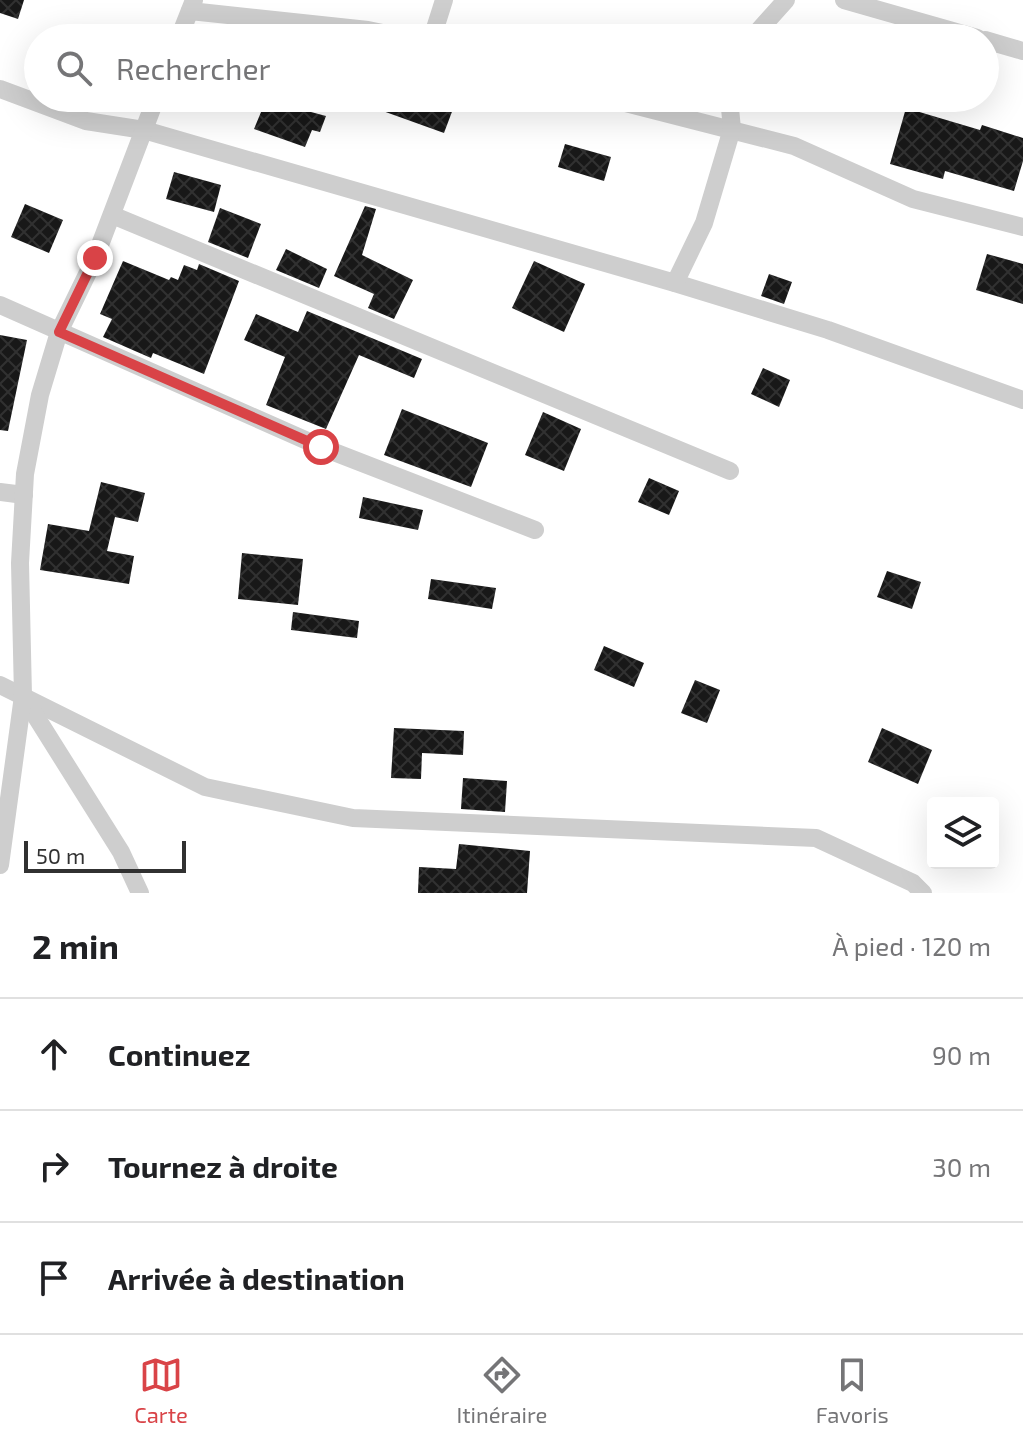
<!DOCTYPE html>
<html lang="fr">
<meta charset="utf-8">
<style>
:root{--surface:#fff;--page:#f6f6f6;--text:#202124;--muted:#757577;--line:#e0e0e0;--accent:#d94347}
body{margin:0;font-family:"Exo 2",sans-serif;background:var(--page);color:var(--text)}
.controls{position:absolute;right:24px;bottom:24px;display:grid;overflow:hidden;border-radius:8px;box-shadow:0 8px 32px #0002}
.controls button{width:72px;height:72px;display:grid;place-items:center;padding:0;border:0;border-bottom:2px solid var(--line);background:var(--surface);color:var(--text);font:40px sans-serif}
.scale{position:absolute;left:24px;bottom:20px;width:162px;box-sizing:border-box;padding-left:8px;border:4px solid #313131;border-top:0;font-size:22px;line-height:28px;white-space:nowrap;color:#313131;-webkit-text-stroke:6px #fff;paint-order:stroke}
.stop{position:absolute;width:24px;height:24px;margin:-18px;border:6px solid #d94347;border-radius:50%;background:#fff}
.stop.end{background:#d94347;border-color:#fff;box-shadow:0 2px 8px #0008}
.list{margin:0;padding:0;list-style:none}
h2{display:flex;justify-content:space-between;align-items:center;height:104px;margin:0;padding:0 32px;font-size:34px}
h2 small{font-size:26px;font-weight:400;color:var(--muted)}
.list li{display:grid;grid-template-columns:52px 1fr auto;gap:24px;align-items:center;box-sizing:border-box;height:112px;padding:0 32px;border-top:2px solid var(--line)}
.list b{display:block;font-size:30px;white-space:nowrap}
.list em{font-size:26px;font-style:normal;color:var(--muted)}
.icon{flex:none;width:44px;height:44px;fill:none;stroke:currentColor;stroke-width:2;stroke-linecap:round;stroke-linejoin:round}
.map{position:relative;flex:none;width:1023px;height:893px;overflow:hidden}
.search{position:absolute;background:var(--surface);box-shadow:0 8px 32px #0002;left:24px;right:24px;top:24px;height:88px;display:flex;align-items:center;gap:20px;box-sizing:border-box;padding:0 28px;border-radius:44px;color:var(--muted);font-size:30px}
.sheet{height:440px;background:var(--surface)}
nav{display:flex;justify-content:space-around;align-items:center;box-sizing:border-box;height:112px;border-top:2px solid var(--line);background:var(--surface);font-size:22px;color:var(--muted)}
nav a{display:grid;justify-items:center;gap:4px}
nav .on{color:var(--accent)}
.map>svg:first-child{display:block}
.building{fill:url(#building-cross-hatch)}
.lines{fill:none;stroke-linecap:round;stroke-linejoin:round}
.street{stroke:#cecece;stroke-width:18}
.route{stroke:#d94347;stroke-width:10}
</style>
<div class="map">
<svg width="1023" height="893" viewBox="0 0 1023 893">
<defs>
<pattern id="building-cross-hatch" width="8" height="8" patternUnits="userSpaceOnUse" patternTransform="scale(2)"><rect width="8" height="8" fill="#181818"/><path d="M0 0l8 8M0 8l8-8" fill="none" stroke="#313131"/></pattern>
</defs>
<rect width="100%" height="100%" fill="#fff"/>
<!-- building -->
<g class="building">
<polygon points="0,0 24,0 18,19 0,13"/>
<polygon points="356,98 401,98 421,106 423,98 453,98 450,108 453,109 444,133 355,101"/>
<polygon points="266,100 326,116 320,132 312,130 305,147 254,129"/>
<polygon points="906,108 980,130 982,125 1023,138 1023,161 1014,191 945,171 943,179 890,164"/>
<polygon points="565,144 611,157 604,181 558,167"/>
<polygon points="174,172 221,185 214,212 166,199"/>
<polygon points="25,204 63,220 49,253 11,237"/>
<polygon points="365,206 376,209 362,255 413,280 394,319 368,308 374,294 334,276"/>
<polygon points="220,208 261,224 248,258 208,242"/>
<polygon points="286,249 327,269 319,288 276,270"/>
<polygon points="987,254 1023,264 1023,304 976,290"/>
<polygon points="123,261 169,280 171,277 178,280 184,265 197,270 199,264 239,281 204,374 153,353 151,358 103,337 112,319 100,314"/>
<polygon points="534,261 585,284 564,332 512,308"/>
<polygon points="769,274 792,282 784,304 761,296"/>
<polygon points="307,311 422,359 414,378 359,355 326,429 266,405 285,357 244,340 256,314 298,332"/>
<polygon points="0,335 27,340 8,431 0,430"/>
<polygon points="763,368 790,380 779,407 751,394"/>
<polygon points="402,409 488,443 471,487 384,455"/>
<polygon points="543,412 581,429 564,471 525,455"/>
<polygon points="649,478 679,491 669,515 638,502"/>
<polygon points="101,482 145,493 138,522 115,517 107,551 134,556 129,584 40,570 48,524 89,531"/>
<polygon points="363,497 423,510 418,530 359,518"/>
<polygon points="242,553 303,559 298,605 238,599"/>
<polygon points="887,571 921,582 912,609 877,597"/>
<polygon points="431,579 496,588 492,609 428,599"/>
<polygon points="293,612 359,621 357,638 291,630"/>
<polygon points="604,646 644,663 634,687 594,670"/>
<polygon points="695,680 720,690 707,723 681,713"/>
<polygon points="394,728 464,731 463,755 422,753 421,779 391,778"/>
<polygon points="882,728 932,750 918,784 868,762"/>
<polygon points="463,778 507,781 505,812 461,809"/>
<polygon points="459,844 530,851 527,893 418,893 419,867 456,869"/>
</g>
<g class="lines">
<!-- street -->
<g class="street">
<polyline points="844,0 977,38"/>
<polyline points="190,11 368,30 407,38"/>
<polyline points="179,38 194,0"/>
<polyline points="432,38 444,0"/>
<polyline points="752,38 786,0"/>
<polyline points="985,40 1023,51"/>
<polyline points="0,89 86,121 144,130 675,283 828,330 1023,400"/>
<polyline points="606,98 794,146 913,199 1023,227"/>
<polyline points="112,215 730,471"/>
<polyline points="675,283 704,223 732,129 729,98"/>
<polyline points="0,305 321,447 535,530"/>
<polyline points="0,492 24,495"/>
<polyline points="0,685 205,787 353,818 816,838 913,883 923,893"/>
<polyline points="23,696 121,852 140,893"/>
<polyline points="0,865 23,696 20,563 25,474 40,395 59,332 95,258 156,98"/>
</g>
</g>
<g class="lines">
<!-- route -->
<polyline class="route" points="95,258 59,332 321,447"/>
</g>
</svg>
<div class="controls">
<button><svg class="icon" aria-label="layers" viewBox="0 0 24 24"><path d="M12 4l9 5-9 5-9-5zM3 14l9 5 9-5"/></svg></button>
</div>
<div class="scale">50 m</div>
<div class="stop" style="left:321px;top:447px"></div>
<div class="stop end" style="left:95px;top:258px"></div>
<div class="search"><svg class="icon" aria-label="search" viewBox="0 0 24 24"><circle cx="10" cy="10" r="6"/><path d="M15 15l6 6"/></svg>Rechercher</div>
</div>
<section class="sheet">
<h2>2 min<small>À pied · 120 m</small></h2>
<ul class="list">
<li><svg class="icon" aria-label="ahead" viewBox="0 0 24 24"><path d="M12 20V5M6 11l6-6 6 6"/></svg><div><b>Continuez</b></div><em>90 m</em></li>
<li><svg class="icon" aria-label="right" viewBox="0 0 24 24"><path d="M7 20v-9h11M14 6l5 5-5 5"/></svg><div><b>Tournez à droite</b></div><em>30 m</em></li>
<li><svg class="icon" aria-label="arrive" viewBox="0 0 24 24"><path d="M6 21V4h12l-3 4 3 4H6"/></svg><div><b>Arrivée à destination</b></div></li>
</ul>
</section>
<nav>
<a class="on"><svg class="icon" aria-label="map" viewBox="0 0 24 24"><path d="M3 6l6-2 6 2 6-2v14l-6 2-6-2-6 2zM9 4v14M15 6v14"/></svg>Carte</a>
<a><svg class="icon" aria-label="directions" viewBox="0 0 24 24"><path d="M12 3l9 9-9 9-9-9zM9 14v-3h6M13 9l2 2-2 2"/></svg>Itinéraire</a>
<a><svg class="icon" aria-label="saved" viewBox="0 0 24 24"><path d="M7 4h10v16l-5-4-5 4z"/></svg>Favoris</a>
</nav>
